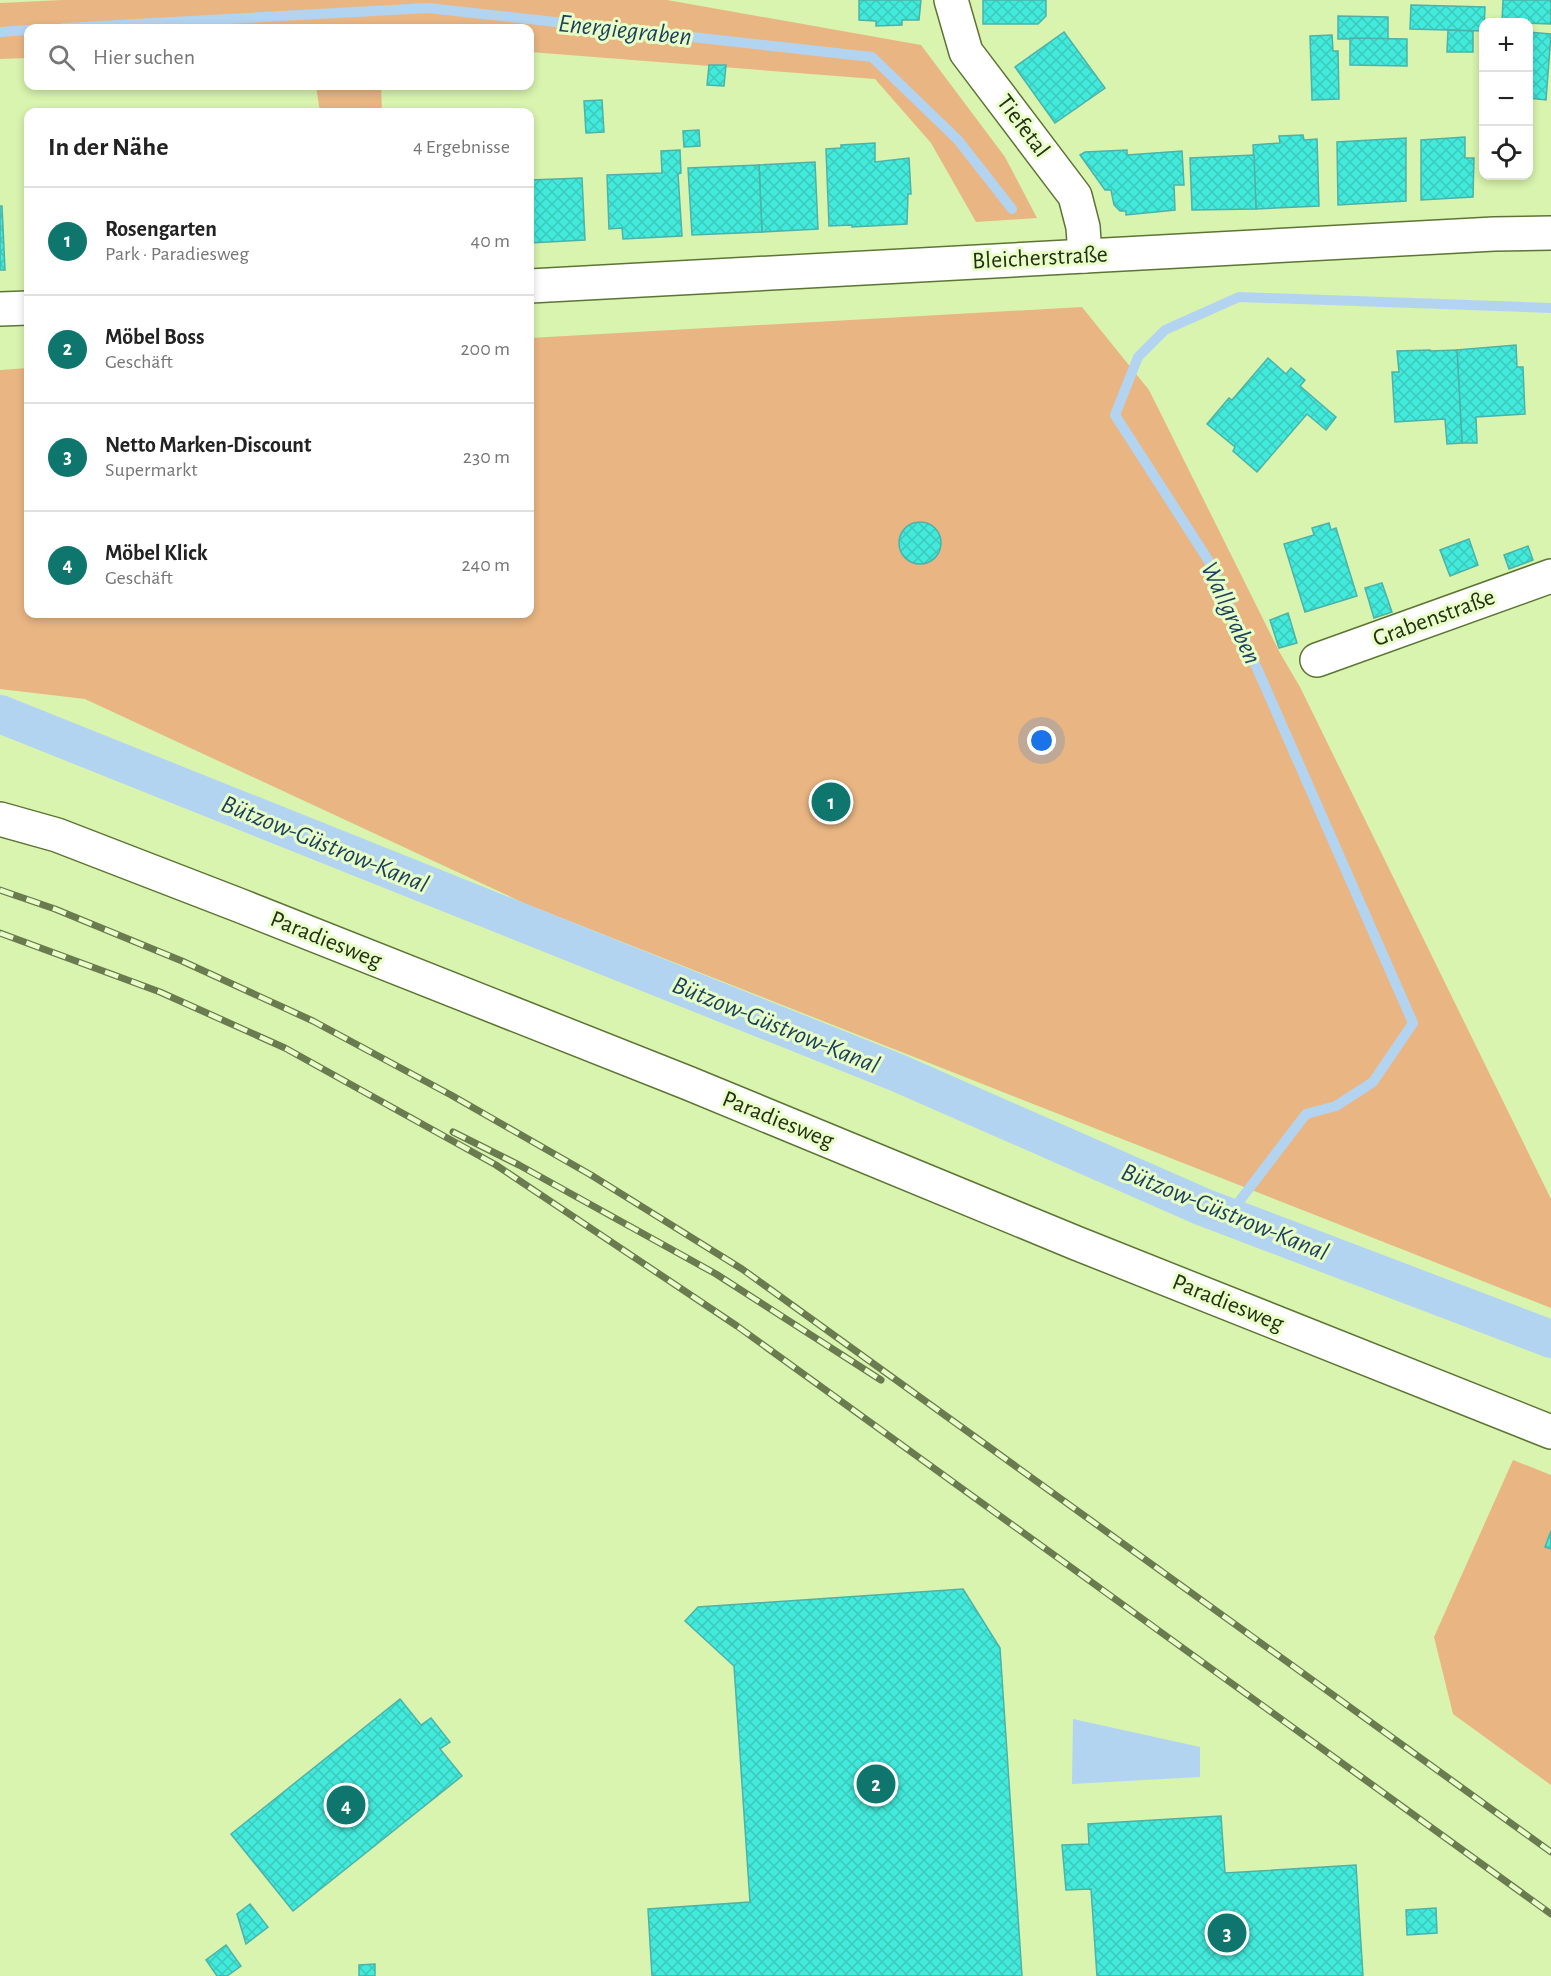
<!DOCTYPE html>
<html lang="de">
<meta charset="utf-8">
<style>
:root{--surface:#fff;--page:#f2f2f2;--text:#222;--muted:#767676;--line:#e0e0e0;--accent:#0f766e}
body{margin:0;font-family:"Alegreya Sans",sans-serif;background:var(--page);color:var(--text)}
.controls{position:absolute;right:18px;top:18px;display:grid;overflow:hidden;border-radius:12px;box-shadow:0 3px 9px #0003}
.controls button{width:54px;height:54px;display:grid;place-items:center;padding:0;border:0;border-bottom:2px solid var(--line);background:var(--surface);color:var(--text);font:30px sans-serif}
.you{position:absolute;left:1042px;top:741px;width:21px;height:21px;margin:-15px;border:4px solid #fff;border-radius:50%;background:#1a73e8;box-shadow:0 0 0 9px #1a73e833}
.badge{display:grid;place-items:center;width:39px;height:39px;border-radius:50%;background:var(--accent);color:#fff;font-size:20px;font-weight:700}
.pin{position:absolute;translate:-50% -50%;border:3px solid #fff;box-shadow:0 2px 6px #0006}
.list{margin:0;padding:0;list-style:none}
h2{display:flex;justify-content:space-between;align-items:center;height:78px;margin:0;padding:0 24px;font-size:26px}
h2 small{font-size:20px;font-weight:400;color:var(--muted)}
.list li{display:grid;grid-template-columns:39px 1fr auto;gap:18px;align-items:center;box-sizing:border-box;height:108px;padding:0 24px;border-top:2px solid var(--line)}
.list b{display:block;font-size:22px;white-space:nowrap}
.list p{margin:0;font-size:20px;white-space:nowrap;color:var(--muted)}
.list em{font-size:20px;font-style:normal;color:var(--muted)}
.icon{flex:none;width:33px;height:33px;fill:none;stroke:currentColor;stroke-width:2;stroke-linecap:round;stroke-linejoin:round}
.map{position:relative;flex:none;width:1551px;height:1976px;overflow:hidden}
.search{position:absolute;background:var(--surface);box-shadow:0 3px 9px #0003;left:24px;top:24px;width:510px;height:66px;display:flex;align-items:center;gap:15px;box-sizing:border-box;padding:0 21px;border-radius:12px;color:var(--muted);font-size:22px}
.panel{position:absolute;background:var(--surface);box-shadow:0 3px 9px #0003;left:24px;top:108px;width:510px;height:510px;border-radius:12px}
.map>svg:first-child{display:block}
.green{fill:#e9b683}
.water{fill:#b3d4f1}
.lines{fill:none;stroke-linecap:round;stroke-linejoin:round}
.stream{stroke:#b3d4f1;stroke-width:10}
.canal{stroke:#b3d4f1;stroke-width:38}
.building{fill:url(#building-cross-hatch);stroke:#4db2a8;stroke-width:1.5}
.minor-casing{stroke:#5d7534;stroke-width:36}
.primary-casing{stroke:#5d7534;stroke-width:36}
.minor{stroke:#fff;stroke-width:33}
.primary{stroke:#fff;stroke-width:33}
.rail-casing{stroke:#6a7b4f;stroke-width:7}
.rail{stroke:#e8ffc8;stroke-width:4.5;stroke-dasharray:14;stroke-linecap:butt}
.labels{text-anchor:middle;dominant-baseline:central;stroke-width:6;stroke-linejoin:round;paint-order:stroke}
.street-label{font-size:24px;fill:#263015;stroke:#e8ffc8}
.water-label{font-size:26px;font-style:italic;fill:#1c3f5d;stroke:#e8ffc8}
</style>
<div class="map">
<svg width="1551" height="1976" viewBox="0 0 1551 1976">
<defs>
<pattern id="building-cross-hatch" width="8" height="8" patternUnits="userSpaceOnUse" patternTransform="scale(1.5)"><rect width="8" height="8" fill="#42eadb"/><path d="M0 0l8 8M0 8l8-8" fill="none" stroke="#3ac9bb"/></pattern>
</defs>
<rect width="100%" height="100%" fill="#d8f4ae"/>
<!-- green -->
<g class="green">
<polygon points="62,0 667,0 921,45 1005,157 1037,218 976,222 931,143 875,79 530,52 530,28 28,28 28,58 0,59 0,3"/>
<polygon points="316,86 381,86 382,112 320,112"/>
<polygon points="1082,307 1149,390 1280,653 1300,687 1551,1199 1551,1308 526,904 85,699 0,689 0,370 28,368 28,614 530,614 530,338"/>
<polygon points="1513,1460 1551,1475 1551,1785 1453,1714 1434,1637"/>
</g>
<!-- water -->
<polygon class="water" points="1073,1719 1200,1747 1200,1777 1072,1784"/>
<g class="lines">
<!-- stream -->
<g class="stream">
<polyline points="63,28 428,8 872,57 958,140 1012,209"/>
<polyline points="0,32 28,30"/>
<polyline points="1228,1216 1306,1114 1336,1106 1373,1082 1413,1023 1212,566 1115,415 1138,357 1165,330 1239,297 1551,308"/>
</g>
<!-- canal -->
<polyline class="canal" points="0,714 898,1073 1203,1207 1551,1339"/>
</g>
<!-- building -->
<g class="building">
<polygon points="859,0 921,0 919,20 902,20 902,25 876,26 876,21 859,20"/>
<polygon points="983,0 1046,0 1046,16 1038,24 983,24"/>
<polygon points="1503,0 1551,0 1551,24 1502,22"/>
<polygon points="1411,5 1485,7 1484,31 1410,29"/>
<polygon points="1338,16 1388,17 1388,39 1338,39"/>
<polygon points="1448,30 1473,31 1473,52 1447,52"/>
<polygon points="1064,32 1105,88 1055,123 1015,67"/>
<polygon points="1528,32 1551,34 1546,100 1528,98"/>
<polygon points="1332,35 1333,51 1338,51 1339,99 1312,100 1310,36"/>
<polygon points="1350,38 1407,39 1407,66 1350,65"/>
<polygon points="709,65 726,65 724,86 707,85"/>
<polygon points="602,100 604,132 586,133 584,101"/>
<polygon points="699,130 700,146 684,147 683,131"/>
<polygon points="1303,135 1304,140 1317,139 1319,206 1256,209 1253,145 1280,143 1279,136"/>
<polygon points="1465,137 1465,158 1474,158 1473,197 1421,200 1421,140"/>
<polygon points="1406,138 1406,201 1338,205 1337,142"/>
<polygon points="875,143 875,162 909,158 911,194 908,194 907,224 852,227 852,225 829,226 826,149 841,148 841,145"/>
<polygon points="680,150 681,173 678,174 682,236 623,239 622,228 609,229 607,175 662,173 661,151"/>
<polygon points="1127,150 1127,155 1182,151 1184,185 1174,185 1175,210 1126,215 1126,211 1120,211 1114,205 1111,190 1105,190 1080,155 1085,152"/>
<polygon points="1254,155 1256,209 1192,210 1190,158"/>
<polygon points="815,162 818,229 762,232 759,165"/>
<polygon points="759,165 762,232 692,235 688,168"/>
<polygon points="582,178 585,240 530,243 530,180"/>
<polygon points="0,206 2,206 5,270 0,270"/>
<polygon points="1516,345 1517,367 1523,367 1525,414 1476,417 1477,443 1462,443 1457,350"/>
<polygon points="1430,350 1430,351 1457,350 1462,443 1447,444 1445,419 1395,422 1392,372 1399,372 1397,351"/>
<polygon points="1268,358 1286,374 1291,368 1305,380 1300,386 1336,417 1326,430 1307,414 1257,472 1233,451 1235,447 1207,424 1229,398 1232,400"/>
<circle cx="920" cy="543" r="21"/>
<polygon points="1329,523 1331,530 1336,528 1357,596 1305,612 1284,544 1314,535 1312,528"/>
<polygon points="1469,539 1478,565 1450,576 1440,550"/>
<polygon points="1528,546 1533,560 1509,569 1504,555"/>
<polygon points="1382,583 1392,612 1374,618 1365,588"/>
<polygon points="1288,613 1297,643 1279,648 1270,620"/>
<polygon points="1551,1531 1551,1549 1545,1547"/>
<polygon points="963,1589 1000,1648 1022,1976 652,1976 648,1909 750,1902 734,1666 685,1621 698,1607"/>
<polygon points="400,1699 421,1725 431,1718 450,1742 440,1749 462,1776 293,1911 231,1834"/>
<polygon points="1221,1816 1225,1873 1356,1865 1363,1976 1097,1976 1091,1889 1066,1890 1062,1845 1089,1844 1088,1824"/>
<polygon points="250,1904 268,1927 246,1944 237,1914"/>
<polygon points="1436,1908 1437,1933 1407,1935 1406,1910"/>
<polygon points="226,1945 241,1966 227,1976 217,1976 206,1960"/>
<polygon points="375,1964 375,1976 359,1976 359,1965"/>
</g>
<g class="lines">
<defs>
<g id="minor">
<polyline points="951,0 966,52 1075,196 1083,227 1085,256"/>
<polyline points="1317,660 1551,576"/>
<polyline points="0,819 57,835 241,906 688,1083 1076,1243 1551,1432"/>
</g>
<g id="primary">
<polyline points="530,286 1494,234 1551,233"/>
<polyline points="0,309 28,308"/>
</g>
</defs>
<!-- minor casing -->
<use href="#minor" class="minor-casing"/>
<!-- primary casing -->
<use href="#primary" class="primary-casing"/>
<!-- minor -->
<use href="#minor" class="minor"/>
<!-- primary -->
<use href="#primary" class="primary"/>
<defs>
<g id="rail">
<polyline points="0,890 55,909 182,961 313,1021 451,1095 591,1175 742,1269 1551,1852"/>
<polyline points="0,933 160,992 285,1048 496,1165 737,1326 1551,1914"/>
<polyline points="453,1132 519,1165 716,1274 881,1380"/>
</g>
</defs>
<!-- rail casing -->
<use href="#rail" class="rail-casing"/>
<!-- rail -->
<use href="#rail" class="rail"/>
</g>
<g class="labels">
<!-- street labels -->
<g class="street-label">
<text transform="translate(1023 126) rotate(53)">Tiefetal</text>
<text transform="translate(1040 258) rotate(-3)">Bleicherstraße</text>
<text transform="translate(1434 618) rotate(-20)">Grabenstraße</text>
<text transform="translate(326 940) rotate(22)">Paradiesweg</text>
<text transform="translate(778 1120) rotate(22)">Paradiesweg</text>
<text transform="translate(1228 1303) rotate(22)">Paradiesweg</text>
</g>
<!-- water labels -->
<g class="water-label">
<text transform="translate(625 30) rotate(6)">Energiegraben</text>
<text transform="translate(1231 613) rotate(65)">Wallgraben</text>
<text transform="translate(325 844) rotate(22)">Bützow-Güstrow-Kanal</text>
<text transform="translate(776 1025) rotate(22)">Bützow-Güstrow-Kanal</text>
<text transform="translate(1225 1212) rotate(22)">Bützow-Güstrow-Kanal</text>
</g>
</g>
</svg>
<div class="controls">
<button>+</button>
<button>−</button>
<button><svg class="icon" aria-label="locate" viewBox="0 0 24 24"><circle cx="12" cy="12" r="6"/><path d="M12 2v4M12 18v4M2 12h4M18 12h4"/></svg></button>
</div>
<div class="you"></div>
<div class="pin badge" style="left:831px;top:802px">1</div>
<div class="pin badge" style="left:876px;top:1784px">2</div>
<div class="pin badge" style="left:1227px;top:1933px">3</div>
<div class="pin badge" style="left:346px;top:1805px">4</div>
<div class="search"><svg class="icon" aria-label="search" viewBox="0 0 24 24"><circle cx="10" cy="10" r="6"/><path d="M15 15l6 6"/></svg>Hier suchen</div>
<section class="panel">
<h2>In der Nähe<small>4 Ergebnisse</small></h2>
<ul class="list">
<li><span class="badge">1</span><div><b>Rosengarten</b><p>Park · Paradiesweg</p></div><em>40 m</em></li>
<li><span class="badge">2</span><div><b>Möbel Boss</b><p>Geschäft</p></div><em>200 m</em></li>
<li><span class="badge">3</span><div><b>Netto Marken-Discount</b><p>Supermarkt</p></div><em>230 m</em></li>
<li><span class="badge">4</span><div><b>Möbel Klick</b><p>Geschäft</p></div><em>240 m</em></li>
</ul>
</section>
</div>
